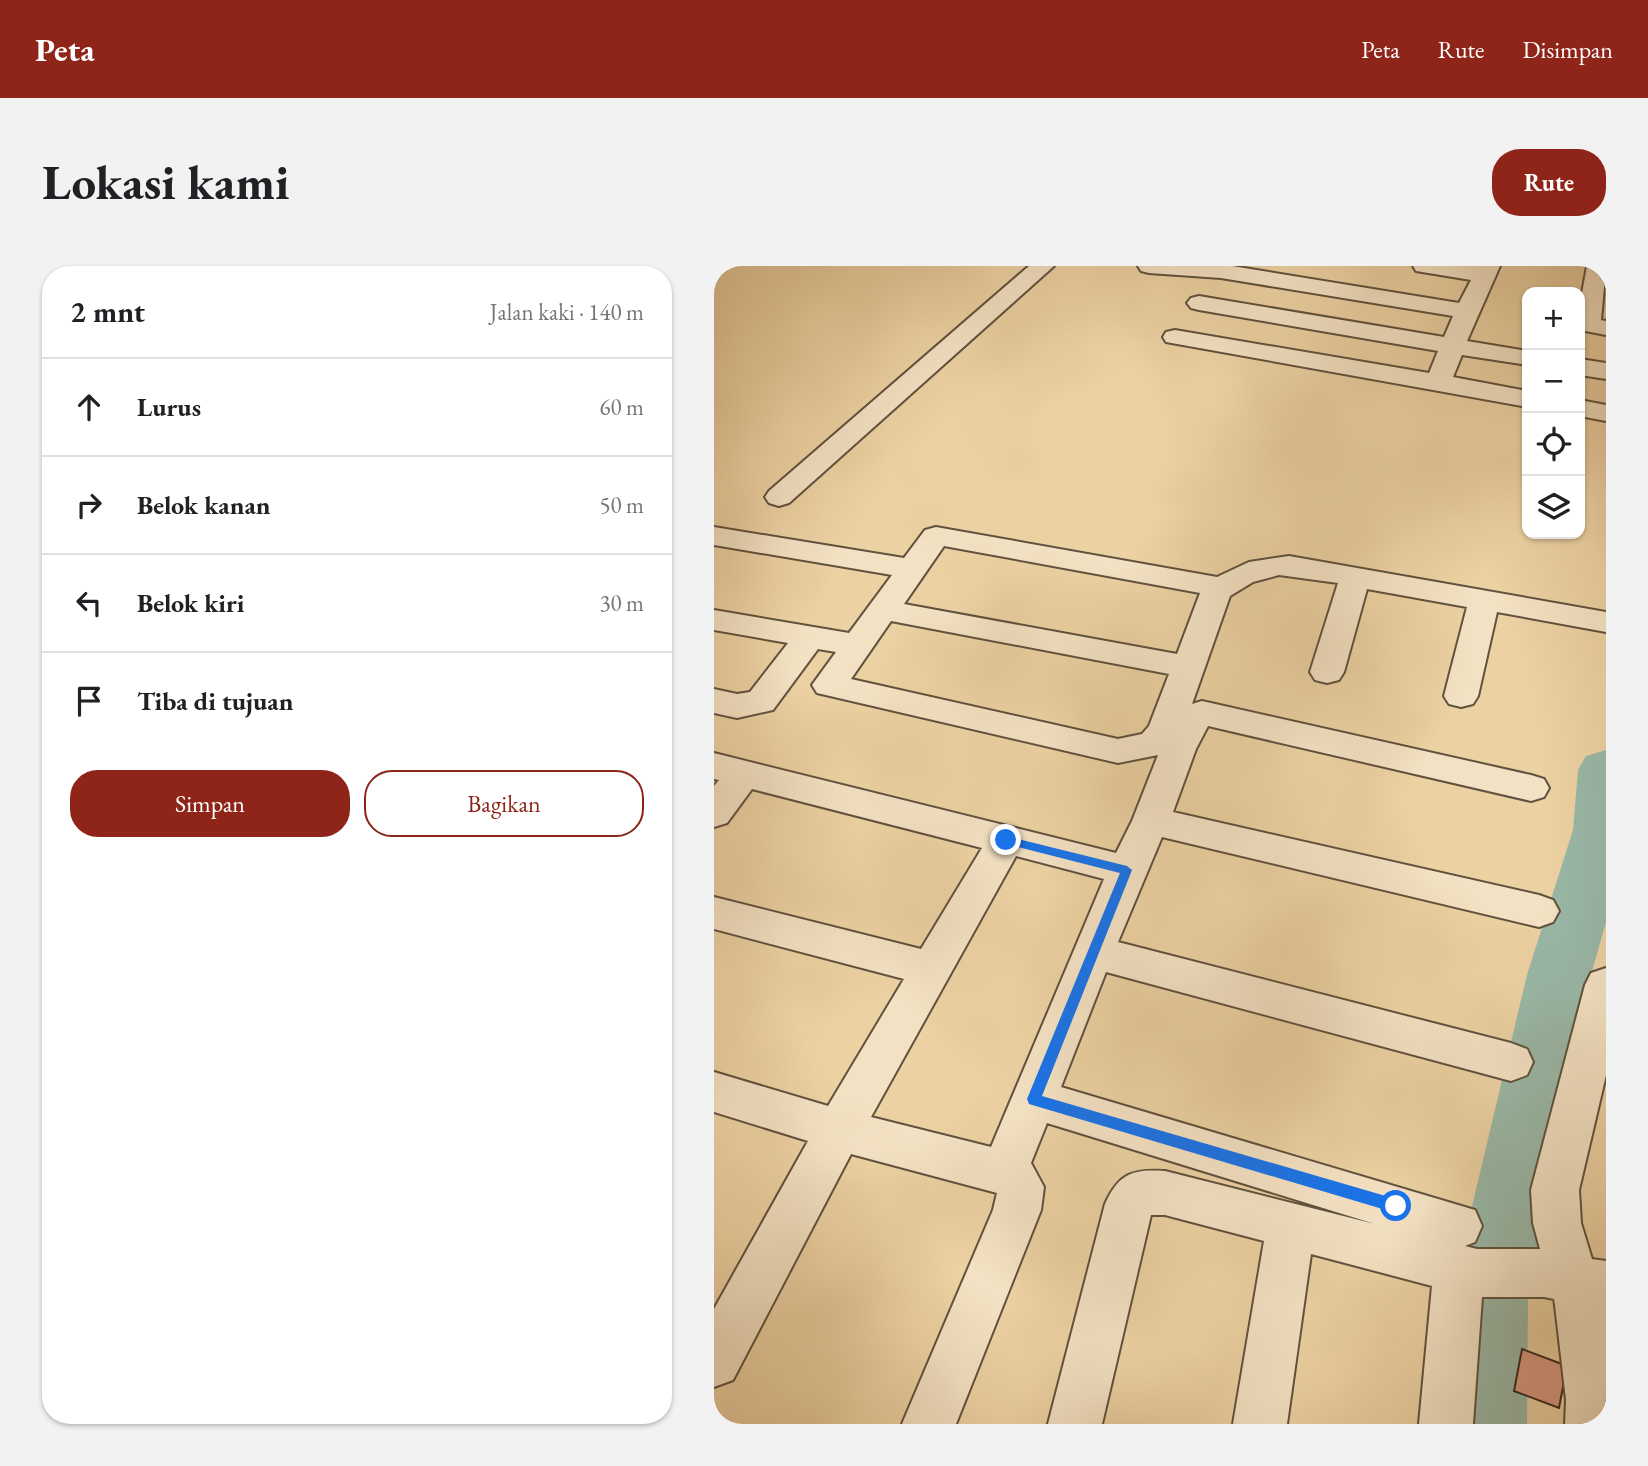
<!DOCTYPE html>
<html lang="id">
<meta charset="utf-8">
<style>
:root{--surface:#fff;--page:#f2f2f2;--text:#202124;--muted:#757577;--line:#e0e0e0;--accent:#8f2418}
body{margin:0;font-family:"EB Garamond",serif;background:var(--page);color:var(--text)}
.controls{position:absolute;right:21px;top:21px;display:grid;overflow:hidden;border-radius:14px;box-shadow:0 2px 5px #0004}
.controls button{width:63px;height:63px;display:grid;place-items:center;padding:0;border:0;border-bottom:2px solid var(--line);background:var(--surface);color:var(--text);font:35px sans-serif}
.stop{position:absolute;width:21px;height:21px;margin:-16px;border:5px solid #1a73e8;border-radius:50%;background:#fff}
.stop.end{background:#1a73e8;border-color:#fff;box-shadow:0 2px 7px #0008}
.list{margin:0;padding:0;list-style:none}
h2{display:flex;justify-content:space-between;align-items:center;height:91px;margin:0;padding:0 28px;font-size:30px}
h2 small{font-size:23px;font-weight:400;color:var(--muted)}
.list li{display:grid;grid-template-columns:46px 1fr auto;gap:21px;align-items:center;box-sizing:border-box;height:98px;padding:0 28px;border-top:2px solid var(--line)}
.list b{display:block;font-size:26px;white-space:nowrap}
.list em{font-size:23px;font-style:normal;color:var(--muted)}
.actions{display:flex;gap:14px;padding:21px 28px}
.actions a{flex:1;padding:16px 0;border:2px solid var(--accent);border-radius:28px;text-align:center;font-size:24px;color:var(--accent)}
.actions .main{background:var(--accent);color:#fff}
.icon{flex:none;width:38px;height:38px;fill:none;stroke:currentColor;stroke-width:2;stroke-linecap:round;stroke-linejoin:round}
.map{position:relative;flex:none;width:892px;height:1158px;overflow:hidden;border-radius:28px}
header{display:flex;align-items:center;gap:42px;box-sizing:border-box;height:98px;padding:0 35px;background:var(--accent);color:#fff}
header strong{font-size:33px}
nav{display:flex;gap:38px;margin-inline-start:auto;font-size:24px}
.intro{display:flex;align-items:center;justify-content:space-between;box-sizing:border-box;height:168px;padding:0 42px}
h1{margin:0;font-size:49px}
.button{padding:18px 32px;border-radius:28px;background:var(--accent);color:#fff;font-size:24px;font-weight:700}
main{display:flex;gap:42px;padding:0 42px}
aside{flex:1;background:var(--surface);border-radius:28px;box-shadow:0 2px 5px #0004}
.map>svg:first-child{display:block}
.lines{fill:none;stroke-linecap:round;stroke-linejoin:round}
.river{fill:#99b7a6;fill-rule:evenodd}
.building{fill:#d99982;stroke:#32281d;stroke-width:2}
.minor-casing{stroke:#60523e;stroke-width:4}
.minor{fill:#f3e1c3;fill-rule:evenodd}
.route{fill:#1a73e8}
</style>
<header>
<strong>Peta</strong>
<nav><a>Peta</a><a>Rute</a><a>Disimpan</a></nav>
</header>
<div class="intro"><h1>Lokasi kami</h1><a class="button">Rute</a></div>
<main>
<aside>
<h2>2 mnt<small>Jalan kaki · 140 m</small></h2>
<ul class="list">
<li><svg class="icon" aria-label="ahead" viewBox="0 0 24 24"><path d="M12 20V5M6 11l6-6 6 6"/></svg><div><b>Lurus</b></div><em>60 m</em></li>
<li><svg class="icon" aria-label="right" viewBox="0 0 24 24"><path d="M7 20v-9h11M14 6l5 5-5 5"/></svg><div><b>Belok kanan</b></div><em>50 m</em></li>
<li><svg class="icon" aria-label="left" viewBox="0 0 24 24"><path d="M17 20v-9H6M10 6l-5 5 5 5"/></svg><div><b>Belok kiri</b></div><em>30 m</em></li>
<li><svg class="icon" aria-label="arrive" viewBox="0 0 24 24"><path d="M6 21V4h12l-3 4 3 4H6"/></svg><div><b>Tiba di tujuan</b></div></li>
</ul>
<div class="actions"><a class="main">Simpan</a><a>Bagikan</a></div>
</aside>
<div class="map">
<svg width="892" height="1158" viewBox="0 0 892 1158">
<rect width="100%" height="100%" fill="#ecd1a3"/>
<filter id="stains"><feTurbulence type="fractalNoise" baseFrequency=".00286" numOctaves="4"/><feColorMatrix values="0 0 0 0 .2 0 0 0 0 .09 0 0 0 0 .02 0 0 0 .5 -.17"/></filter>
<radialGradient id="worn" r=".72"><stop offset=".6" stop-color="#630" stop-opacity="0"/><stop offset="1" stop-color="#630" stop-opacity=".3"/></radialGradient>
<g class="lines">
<!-- river -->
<polygon class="river" points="892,484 892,656 877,709 814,1033 813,1158 729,1158 736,1033 813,709 859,564 864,504 872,490"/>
</g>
<!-- building -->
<polygon class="building" points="808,1083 853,1100 845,1142 800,1125"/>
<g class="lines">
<defs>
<g id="minor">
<polygon points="315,0 340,0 75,237 65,240 55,237 51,231 55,225"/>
<polygon points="424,0 518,0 745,37 757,14 702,5 699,0 786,0 753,75 813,85 813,99 748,89 739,111 813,125 813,141 452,76 449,71 452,66 461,64 715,107 724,85 485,44 477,42 473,37 477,32 485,30 730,71 739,50 507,12 435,7 427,5"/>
<polygon points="873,0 892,0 887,54 892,55 892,69 866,64 866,38"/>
<polygon points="866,93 892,97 892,113 866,109"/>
<polygon points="866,134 892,139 892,155 866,150"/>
<path d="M0,261l190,31 21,-28 11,-3 281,50 32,-15 40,-6 317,56v20l-109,-20 -19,84 -5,8 -12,3 -12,-3 -5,-8 23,-89 -100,-18 -23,83 -5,8 -12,3 -12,-3 -5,-8 28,-89 -59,-8 -26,7 -23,14 -38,108 10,-3 329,74 13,4 5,9 -5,9 -13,4 -323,-75 -12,23 -23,63 366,83 14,5 6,11 -6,11 -14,5 -377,-90 -44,105 393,101 16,6 6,13 -6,13 -16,6 -405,-109 -45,115 414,123 7,16 -7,16 -10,4 12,3h63l-7,-26 -2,-33 54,-205 6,-12 15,-5v107l-27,115 2,33 11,36 14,2v163h-41l1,-24 -11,-95 -1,-6 -10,-2h-62l-9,127h-54l13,-138 -121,-32 -24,170h-54l31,-183 -99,-26h-14l-49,209h-54l57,-220c14,-31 28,-35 60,-33l210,53 -328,-101 -16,40 13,24 -3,23 -85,214h-54l91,-214 4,-17 -146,-39 -118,226 -19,7v-78l94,-168 -94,-29v-40l114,34 76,-127 -190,-50v-32l207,52 61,-101 -230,-59 -25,34 -13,4v-41l5,-6 -5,-1v-26l402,100 16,-32 26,-66 -40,8 -301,-70 -5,-8 24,-33 -18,-3 -45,61 -36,8 -23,-5v-24l23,5 13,-2 38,-49 -74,-13v-20l135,23 43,-58 -178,-30zM230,280l256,47 -23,61 -273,-50zM177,355l278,53 -20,52 -7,8 -24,5 -267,-60zM302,590l88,23 -113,268 -120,-30z"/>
</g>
</defs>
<!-- minor casing -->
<use href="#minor" class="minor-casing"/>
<!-- minor -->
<use href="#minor" class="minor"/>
</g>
<!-- route -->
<polygon class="route" points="292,570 413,600 418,604 328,830 682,933 690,940 688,945 682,947 315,838 313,833 406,607 288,577 286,574"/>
<rect width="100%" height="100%" filter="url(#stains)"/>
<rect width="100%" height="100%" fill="url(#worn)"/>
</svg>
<div class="controls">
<button>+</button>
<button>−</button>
<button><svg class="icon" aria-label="locate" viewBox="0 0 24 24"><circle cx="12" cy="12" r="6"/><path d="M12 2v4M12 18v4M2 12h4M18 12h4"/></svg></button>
<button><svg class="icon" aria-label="layers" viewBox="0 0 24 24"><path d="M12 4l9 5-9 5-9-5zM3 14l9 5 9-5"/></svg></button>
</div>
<div class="stop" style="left:682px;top:940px"></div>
<div class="stop end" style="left:292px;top:574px"></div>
</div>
</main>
